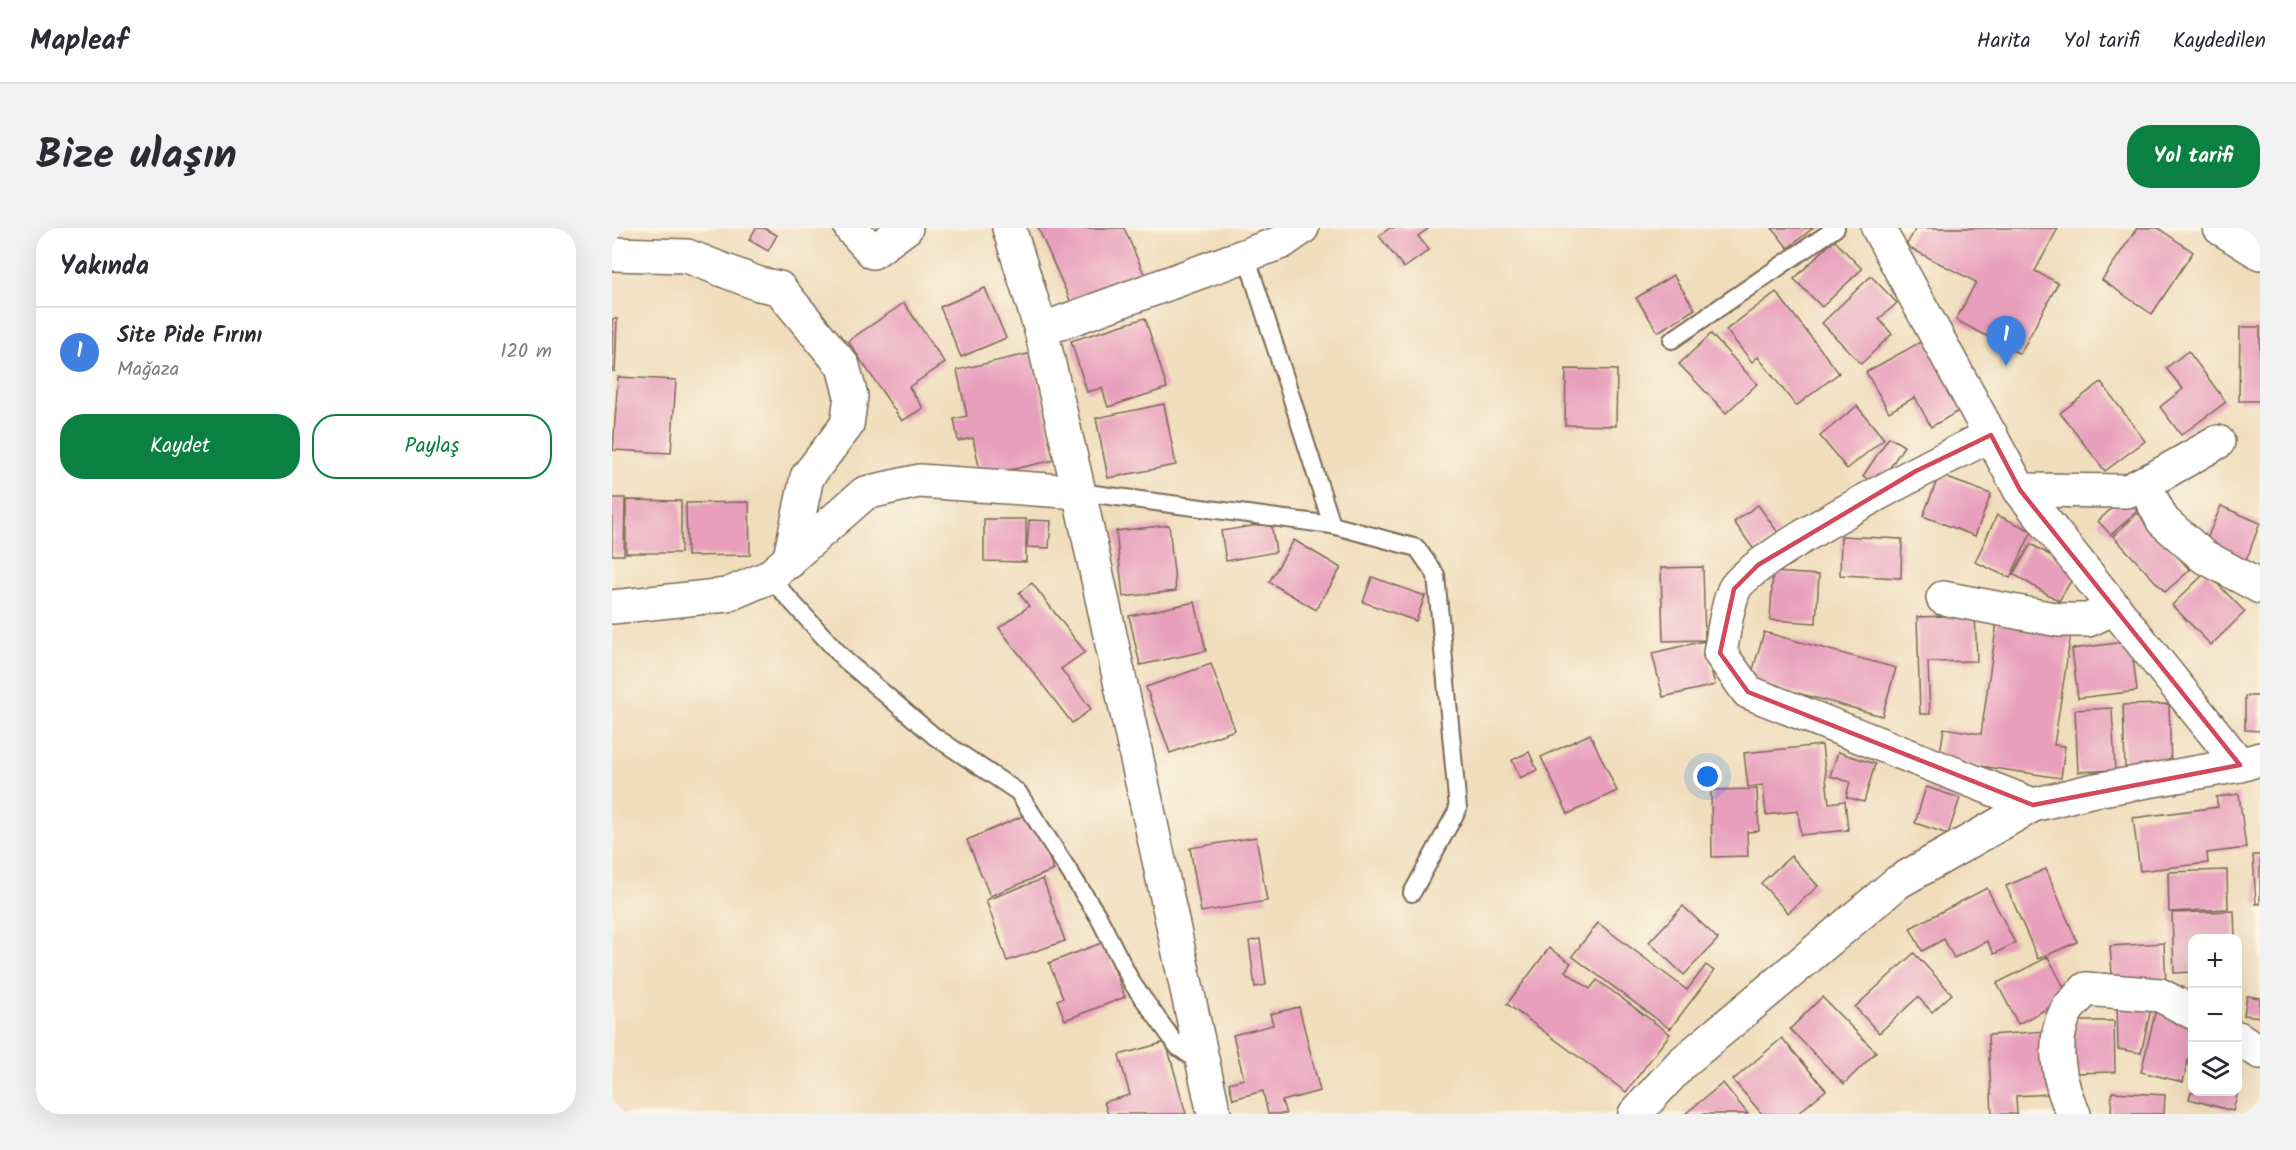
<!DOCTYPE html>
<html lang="tr">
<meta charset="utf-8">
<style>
:root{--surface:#fff;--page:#f2f2f3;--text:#2b2b33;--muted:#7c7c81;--line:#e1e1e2;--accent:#0b8043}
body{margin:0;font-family:Kalam,sans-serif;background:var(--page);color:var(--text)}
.controls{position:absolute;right:18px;bottom:18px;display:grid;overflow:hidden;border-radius:12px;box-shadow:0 6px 24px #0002}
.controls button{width:54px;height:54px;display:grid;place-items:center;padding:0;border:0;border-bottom:2px solid var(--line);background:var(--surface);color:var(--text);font:30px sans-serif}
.you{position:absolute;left:1096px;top:549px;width:21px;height:21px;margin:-15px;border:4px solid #fff;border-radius:50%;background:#1a73e8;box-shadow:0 0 0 9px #1a73e833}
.badge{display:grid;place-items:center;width:39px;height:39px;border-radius:50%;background:var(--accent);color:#fff;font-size:20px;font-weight:700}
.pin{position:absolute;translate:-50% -50px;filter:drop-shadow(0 2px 3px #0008)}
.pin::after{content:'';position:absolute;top:32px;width:21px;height:18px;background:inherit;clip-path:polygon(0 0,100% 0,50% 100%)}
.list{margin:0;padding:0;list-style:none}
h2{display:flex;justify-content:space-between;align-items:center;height:78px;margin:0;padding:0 24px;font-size:26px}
h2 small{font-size:20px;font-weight:400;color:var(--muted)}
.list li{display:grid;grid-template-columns:39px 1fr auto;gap:18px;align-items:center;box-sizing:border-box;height:90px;padding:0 24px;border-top:2px solid var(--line)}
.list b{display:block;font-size:22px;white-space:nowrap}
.list p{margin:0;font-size:20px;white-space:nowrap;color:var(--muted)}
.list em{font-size:20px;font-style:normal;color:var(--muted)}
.actions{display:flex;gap:12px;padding:18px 24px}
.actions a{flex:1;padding:14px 0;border:2px solid var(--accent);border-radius:24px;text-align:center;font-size:21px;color:var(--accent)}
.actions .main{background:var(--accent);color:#fff}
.icon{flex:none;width:33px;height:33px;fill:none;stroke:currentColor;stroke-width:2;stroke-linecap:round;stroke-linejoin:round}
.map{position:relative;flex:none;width:1648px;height:886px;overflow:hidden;border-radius:24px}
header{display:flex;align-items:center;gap:36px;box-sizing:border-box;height:84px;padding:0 30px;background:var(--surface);border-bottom:2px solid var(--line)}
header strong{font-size:28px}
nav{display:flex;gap:33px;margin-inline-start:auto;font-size:21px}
.intro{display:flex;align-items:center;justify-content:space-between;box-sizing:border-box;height:144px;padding:0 36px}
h1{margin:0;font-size:42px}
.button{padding:15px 27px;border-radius:24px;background:var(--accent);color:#fff;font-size:21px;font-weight:700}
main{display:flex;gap:36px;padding:0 36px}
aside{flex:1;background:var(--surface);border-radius:24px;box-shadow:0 6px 24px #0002}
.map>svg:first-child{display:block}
.building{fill:#e89fbc}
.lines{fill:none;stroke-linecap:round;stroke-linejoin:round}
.lane-casing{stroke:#7a6955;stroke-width:20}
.street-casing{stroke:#7a6955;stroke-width:36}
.secondary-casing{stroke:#7a6955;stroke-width:36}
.lane{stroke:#fff;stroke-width:16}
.street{stroke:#fff;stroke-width:33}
.secondary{stroke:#fff;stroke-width:33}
.marked{fill:none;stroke:#d1495b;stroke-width:4.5;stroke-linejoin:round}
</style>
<header>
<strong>Mapleaf</strong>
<nav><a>Harita</a><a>Yol tarifi</a><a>Kaydedilen</a></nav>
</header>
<div class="intro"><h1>Bize ulaşın</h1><a class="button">Yol tarifi</a></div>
<main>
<aside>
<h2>Yakında<small></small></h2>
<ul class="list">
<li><span class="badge" style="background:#3f7fe0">1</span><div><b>Site Pide Fırını</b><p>Mağaza</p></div><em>120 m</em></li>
</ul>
<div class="actions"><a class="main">Kaydet</a><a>Paylaş</a></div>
</aside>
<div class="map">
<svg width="1648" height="886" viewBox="0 0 1648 886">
<rect width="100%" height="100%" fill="#fcf5e5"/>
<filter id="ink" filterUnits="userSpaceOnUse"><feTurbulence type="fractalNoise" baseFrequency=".0167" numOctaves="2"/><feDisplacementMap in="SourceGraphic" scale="12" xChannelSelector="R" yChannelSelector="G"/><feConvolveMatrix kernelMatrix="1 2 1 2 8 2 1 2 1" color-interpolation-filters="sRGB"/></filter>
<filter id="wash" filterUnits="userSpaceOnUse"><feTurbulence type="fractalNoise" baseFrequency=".008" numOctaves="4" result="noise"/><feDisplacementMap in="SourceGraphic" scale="24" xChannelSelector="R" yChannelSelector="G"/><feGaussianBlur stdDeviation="1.35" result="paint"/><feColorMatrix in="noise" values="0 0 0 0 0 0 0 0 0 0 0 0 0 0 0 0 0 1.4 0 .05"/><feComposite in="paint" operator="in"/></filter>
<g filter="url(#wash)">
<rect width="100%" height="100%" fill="#efddbb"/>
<g id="blocks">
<!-- building -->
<g class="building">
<polygon points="144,0 152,0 165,7 156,23 137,12"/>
<polygon points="426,0 512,0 533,48 461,79"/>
<polygon points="778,0 817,0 806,8 817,22 792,40 767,8"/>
<polygon points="1160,0 1201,0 1176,20"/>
<polygon points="1304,0 1446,0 1423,43 1446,55 1408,126 1344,92 1364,54 1294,18"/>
<polygon points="1525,0 1546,0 1581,24 1540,86 1490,52"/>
<polygon points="1222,12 1250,41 1210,79 1182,51"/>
<polygon points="1061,47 1083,81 1046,104 1024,70"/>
<polygon points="1259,48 1285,75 1267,91 1280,106 1249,136 1210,95"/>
<polygon points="373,60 394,110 349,129 328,79"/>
<polygon points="1164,64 1227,145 1184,178 1146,129 1140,134 1114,102"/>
<polygon points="292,75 333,135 297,159 311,180 290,193 236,113"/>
<polygon points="533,90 555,160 496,179 490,160 475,164 459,113"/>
<polygon points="0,91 5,91 3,143 0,143"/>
<polygon points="1628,99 1648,99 1648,173 1627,173"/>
<polygon points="1099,106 1145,156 1114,185 1067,136"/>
<polygon points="1314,111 1352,180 1319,199 1303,169 1277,184 1254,144"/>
<polygon points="1576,123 1614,174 1569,207 1548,179 1571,161 1554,140"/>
<polygon points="420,125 443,232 369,248 361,210 346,213 342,191 355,188 345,142"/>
<polygon points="954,141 1005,142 1004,198 953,197"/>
<polygon points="6,149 64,152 59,225 1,222"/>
<polygon points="1489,154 1533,213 1493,243 1448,185"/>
<polygon points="552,176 564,237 496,250 484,190"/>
<polygon points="1245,178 1272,211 1235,241 1208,208"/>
<polygon points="1277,209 1292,218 1266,258 1251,248"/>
<polygon points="1327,247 1379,266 1363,308 1311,288"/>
<polygon points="1512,269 1525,283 1499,307 1486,293"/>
<polygon points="0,270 13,270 12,327 0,327"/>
<polygon points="14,272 69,273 69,325 14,325"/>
<polygon points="137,274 138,327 75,328 74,275"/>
<polygon points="1146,277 1167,306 1143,323 1122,294"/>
<polygon points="1609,278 1648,295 1634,333 1593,315"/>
<polygon points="1526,285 1578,342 1553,364 1501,308"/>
<polygon points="1385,287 1420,303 1398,350 1363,334"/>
<polygon points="372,291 414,291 414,334 372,333"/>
<polygon points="417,292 439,293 437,320 415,319"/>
<polygon points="659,295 664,324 614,333 609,303"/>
<polygon points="557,297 564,363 511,369 504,303"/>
<polygon points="1229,308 1290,311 1289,350 1228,347"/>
<polygon points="682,312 729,340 704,382 657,354"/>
<polygon points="1419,316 1465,343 1447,373 1401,346"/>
<polygon points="1091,339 1093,412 1051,413 1049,340"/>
<polygon points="1161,344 1207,347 1204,395 1158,392"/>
<polygon points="1594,344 1633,384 1599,417 1560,377"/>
<polygon points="760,349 813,368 804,393 751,374"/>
<polygon points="420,355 473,424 449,441 479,481 460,495 387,400 417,378 407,365"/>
<polygon points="583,374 594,423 528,437 517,388"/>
<polygon points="1363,387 1365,433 1316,434 1318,486 1308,486 1305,389"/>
<polygon points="1385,394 1459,405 1442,517 1453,518 1449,550 1327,532 1332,500 1369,506"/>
<polygon points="1152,404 1284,440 1270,488 1138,452"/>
<polygon points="1092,413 1103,457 1051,469 1040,425"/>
<polygon points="1519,413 1525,463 1466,470 1460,421"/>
<polygon points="599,436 623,502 558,525 534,459"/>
<polygon points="1633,468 1648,468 1648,503 1633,502"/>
<polygon points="1557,476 1559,538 1513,540 1511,477"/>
<polygon points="1500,480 1503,542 1466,544 1463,482"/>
<polygon points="978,506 1005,563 956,586 929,529"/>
<polygon points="1210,517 1217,575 1233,573 1236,602 1189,607 1186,583 1154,587 1151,557 1136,559 1132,525"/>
<polygon points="917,524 925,542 908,550 900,532"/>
<polygon points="1226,524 1263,536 1252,574 1234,569 1238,554 1218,548"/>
<polygon points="1314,559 1348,570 1336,606 1303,595"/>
<polygon points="1145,561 1147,603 1135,604 1136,628 1100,629 1099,562"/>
<polygon points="1627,566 1634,620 1595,625 1596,635 1528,643 1521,590 1606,579 1604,569"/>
<polygon points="418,585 442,642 378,668 355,612"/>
<polygon points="644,609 655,673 589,684 578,620"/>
<polygon points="1641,627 1648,627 1648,676 1644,676"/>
<polygon points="1179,628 1206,658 1176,685 1149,655"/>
<polygon points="1434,641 1465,714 1426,731 1394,658"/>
<polygon points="1615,642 1616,681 1557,684 1556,644"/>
<polygon points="431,651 453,713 395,733 374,672"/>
<polygon points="1375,660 1403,715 1382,726 1375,713 1342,730 1332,711 1310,723 1298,700"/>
<polygon points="1071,678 1106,711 1072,747 1037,714"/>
<polygon points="1622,683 1623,710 1580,710 1580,744 1562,745 1560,685"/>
<polygon points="986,695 1075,762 1094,737 1102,743 1058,801 960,728"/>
<polygon points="648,711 654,757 643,759 637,713"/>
<polygon points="492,714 513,769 453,792 445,772 451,770 437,735"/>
<polygon points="1552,715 1554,758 1501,760 1498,718"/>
<polygon points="937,720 959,735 953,743 978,761 985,752 1058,806 1014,864 895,776"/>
<polygon points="1302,725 1340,766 1320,784 1306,769 1267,805 1243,779"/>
<polygon points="1436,729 1457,769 1406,796 1385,755"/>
<polygon points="1635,768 1648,770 1648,789 1632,787"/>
<polygon points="1210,769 1264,824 1232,856 1178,801"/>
<polygon points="1541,772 1529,825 1506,821 1505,773"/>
<polygon points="1546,773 1580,795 1580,815 1571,854 1529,844"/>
<polygon points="687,779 708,863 670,873 674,886 656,886 651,863 621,871 617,855 632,851 621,807 661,797 658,786"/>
<polygon points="1458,793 1502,793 1503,844 1459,845"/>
<polygon points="1436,803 1439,866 1404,868 1405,886 1380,886 1376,807"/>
<polygon points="1170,810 1214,862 1185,886 1150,886 1121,852"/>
<polygon points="554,814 574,886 496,886 492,874 518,867 507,827"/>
<polygon points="1111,855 1136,886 1073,886"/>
<polygon points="1500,864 1553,867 1552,886 1499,886"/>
<polygon points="1579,864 1626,864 1621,883 1577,871"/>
</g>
</g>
</g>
<g filter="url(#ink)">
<use href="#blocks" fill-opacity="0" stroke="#7a6955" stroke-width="1.5"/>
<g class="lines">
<defs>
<g id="lane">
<polyline points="634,27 720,297"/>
<polyline points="1060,112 1224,0"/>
<polyline points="467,264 720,297 805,320 824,347 846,581 800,665"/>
<polyline points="157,349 233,432 322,508 406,564 486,688 520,755 566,819 590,836"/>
</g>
<g id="street">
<polyline points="239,0 261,24 294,0"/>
<polyline points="397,0 429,102 670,14 690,0"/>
<polyline points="1266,0 1408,262 1628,537"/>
<polyline points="1608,0 1648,25"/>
<polyline points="0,26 75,28 147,56 167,60 231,138 239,168 235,197 195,249 177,334"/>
<path d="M1379,207c-42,21 -243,122 -257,155 -8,19 -10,43 -14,63l28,39 285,113"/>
<polyline points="1531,255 1551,293 1591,328 1648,359"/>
<polyline points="1408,262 1515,263 1546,248 1606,214"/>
<polyline points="467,264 602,886"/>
<polyline points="1331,370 1447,392 1476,392 1503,380"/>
<polyline points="0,379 115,367 157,349 253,265 307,253 467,264 429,102"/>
<polyline points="1626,810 1648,824"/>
<path d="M1462,886c-15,-28 -24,-74 -7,-104 5,-7 13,-14 19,-21l74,6 32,17"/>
</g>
<polyline id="secondary" points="1023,886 1070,835 1286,654 1421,577 1478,563 1628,537 1648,531"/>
</defs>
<!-- lane casing -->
<use href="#lane" class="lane-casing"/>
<!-- street casing -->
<use href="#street" class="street-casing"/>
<!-- secondary casing -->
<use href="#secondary" class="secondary-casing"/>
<!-- lane -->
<use href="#lane" class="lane"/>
<!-- street -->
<use href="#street" class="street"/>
<!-- secondary -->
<use href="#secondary" class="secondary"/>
</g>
</g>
<!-- marked area -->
<path class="marked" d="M1379,207l29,55 220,275 -207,40 -285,-113 -28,-39 14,-64 24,-24 158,-94z"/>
</svg>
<div class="controls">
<button>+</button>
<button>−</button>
<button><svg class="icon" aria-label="layers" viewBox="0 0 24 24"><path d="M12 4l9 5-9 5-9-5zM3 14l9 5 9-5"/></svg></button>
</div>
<div class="you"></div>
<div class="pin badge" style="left:1394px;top:138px;background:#3f7fe0">1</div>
</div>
</main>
